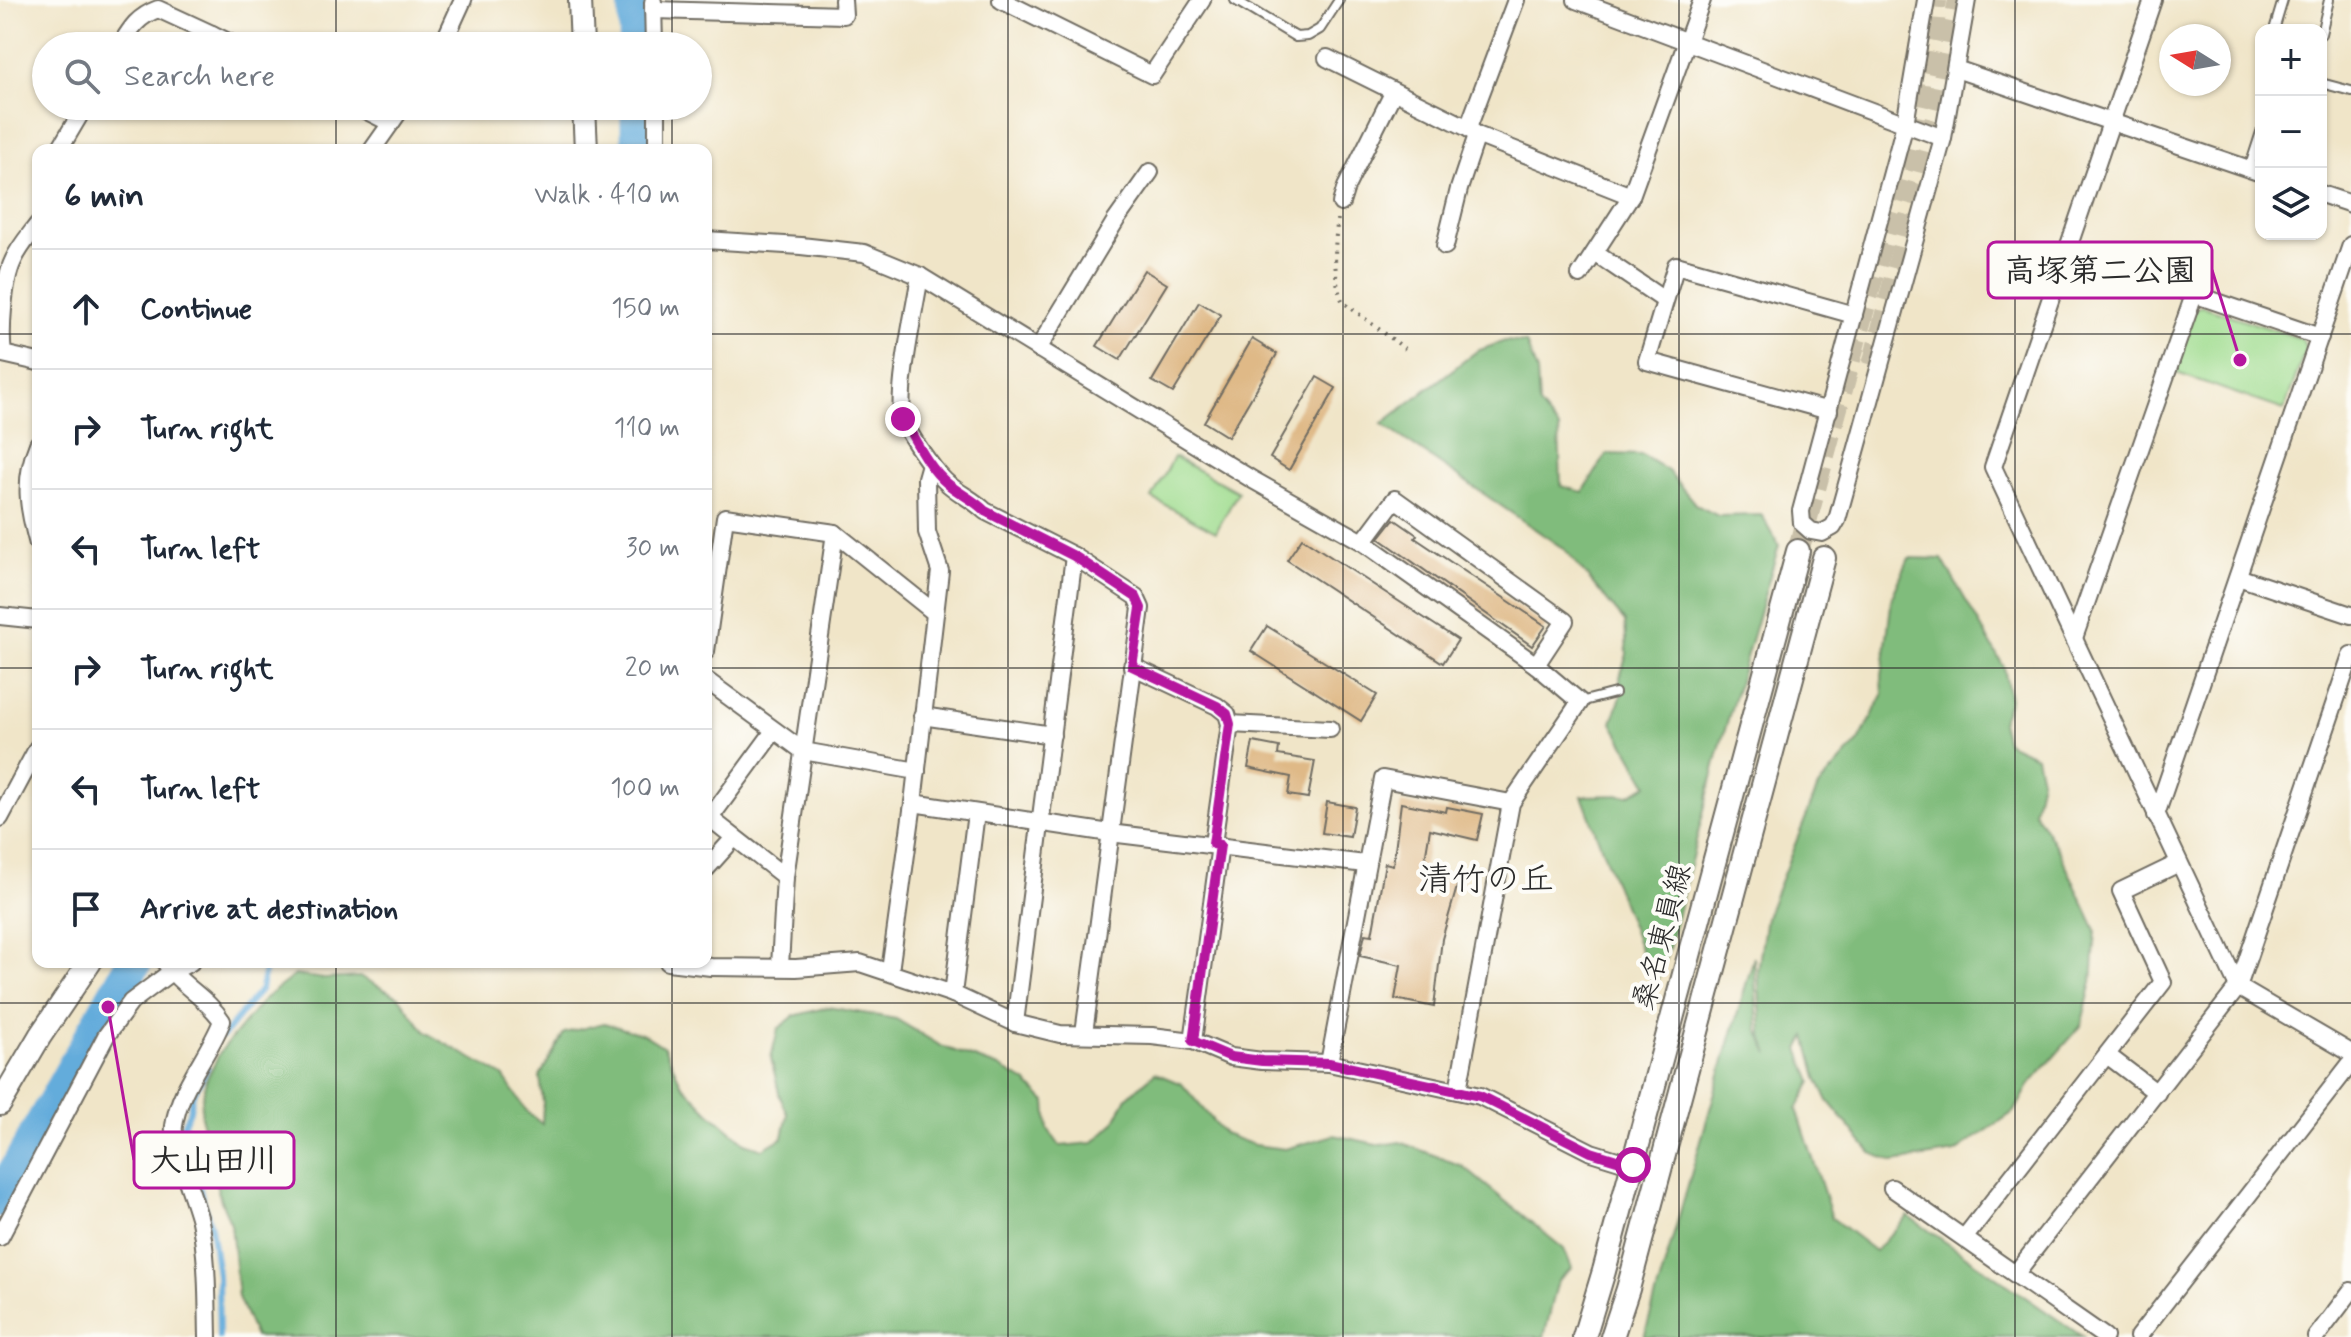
<!DOCTYPE html>
<meta charset="utf-8">
<style>
:root{--surface:#fff;--page:#f6f6f7;--text:#1f2937;--muted:#747a83;--line:#e0e1e3}
body{margin:0;font-family:Mynerve,"Klee One",sans-serif;background:var(--page);color:var(--text)}
.controls{position:absolute;right:24px;top:24px;display:grid;overflow:hidden;border-radius:16px;box-shadow:0 2px 6px #0004}
.controls button{width:72px;height:72px;display:grid;place-items:center;padding:0;border:0;border-bottom:2px solid var(--line);background:var(--surface);color:var(--text);font:40px sans-serif}
.compass{position:absolute;left:2159px;top:24px;width:72px;height:72px;border-radius:50%;background:var(--surface);box-shadow:0 2px 6px #0004;rotate:281deg}
.stop{position:absolute;width:24px;height:24px;margin:-18px;border:6px solid #b5179e;border-radius:50%;background:#fff}
.stop.end{background:#b5179e;border-color:#fff;box-shadow:0 2px 8px #0008}
.list{margin:0;padding:0;list-style:none}
h2{display:flex;justify-content:space-between;align-items:center;height:104px;margin:0;padding:0 32px;font-size:34px}
h2 small{font-size:26px;font-weight:400;color:var(--muted)}
.list li{display:grid;grid-template-columns:52px 1fr auto;gap:24px;align-items:center;box-sizing:border-box;height:120px;padding:0 32px;border-top:2px solid var(--line)}
.list b{display:block;font-size:30px;white-space:nowrap}
.list em{font-size:26px;font-style:normal;color:var(--muted)}
.icon{flex:none;width:44px;height:44px;fill:none;stroke:currentColor;stroke-width:2;stroke-linecap:round;stroke-linejoin:round}
.map{position:relative;flex:none;width:2351px;height:1337px;overflow:hidden}
.search{position:absolute;background:var(--surface);box-shadow:0 2px 6px #0004;left:32px;top:32px;width:680px;height:88px;display:flex;align-items:center;gap:20px;box-sizing:border-box;padding:0 28px;border-radius:44px;color:var(--muted);font-size:30px}
.panel{position:absolute;background:var(--surface);box-shadow:0 2px 6px #0004;left:32px;top:144px;width:680px;height:824px;border-radius:16px}
.map>svg:first-child{display:block}
.green{fill:#a1dd91;stroke:#66845e;stroke-width:2}
.forest{fill:#80bc7b;stroke:#567453;stroke-width:2}
.lines{fill:none;stroke-linecap:round;stroke-linejoin:round}
.stream{stroke:#64acdb;stroke-width:6}
.river{stroke:#64acdb;stroke-width:36}
.building{fill:#dfb987}
.secondary-tunnel{stroke:#c9c0a9;stroke-width:22;stroke-dasharray:22 11;stroke-linecap:butt}
.lane-casing{stroke:#706c62;stroke-width:12}
.street-casing{stroke:#706c62;stroke-width:20}
.secondary-casing{stroke:#706c62;stroke-width:26}
.path{stroke:#706c62;stroke-width:4;stroke-dasharray:2 6;stroke-linecap:butt}
.lane{stroke:#fff;stroke-width:8}
.street{stroke:#fff;stroke-width:16}
.secondary{stroke:#fff;stroke-width:22}
.route{stroke:#b5179e;stroke-width:10}
.grid{fill:none;stroke:#2b2b2b;stroke-width:2;stroke-opacity:0.55}
.labels{text-anchor:middle;dominant-baseline:central;stroke-width:8;stroke-linejoin:round;paint-order:stroke}
.street-label{font-size:30px;fill:#2b2b2b;stroke:#fdfcf7}
.quarter-label{font-size:34px;fill:#2b2b2b;stroke:#fdfcf7}
.leader{fill:none;stroke:#b5179e;stroke-width:3}
.callout-dot{fill:#b5179e;stroke:#fdfcf7;stroke-width:3}
.callout{fill:#fdfcf7;stroke:#b5179e;stroke-width:3}
.callout-label{font-size:32px;text-anchor:middle;font-weight:bold;fill:#2b2b2b}
</style>
<div class="map">
<svg width="2351" height="1337" viewBox="0 0 2351 1337">
<rect width="100%" height="100%" fill="#fdfcf7"/>
<filter id="ink" filterUnits="userSpaceOnUse"><feTurbulence type="fractalNoise" baseFrequency=".0125" numOctaves="2"/><feDisplacementMap in="SourceGraphic" scale="16" xChannelSelector="R" yChannelSelector="G"/><feConvolveMatrix kernelMatrix="1 2 1 2 8 2 1 2 1" color-interpolation-filters="sRGB"/></filter>
<filter id="wash" filterUnits="userSpaceOnUse"><feTurbulence type="fractalNoise" baseFrequency=".006" numOctaves="4" result="noise"/><feDisplacementMap in="SourceGraphic" scale="32" xChannelSelector="R" yChannelSelector="G"/><feGaussianBlur stdDeviation="1.8" result="paint"/><feColorMatrix in="noise" values="0 0 0 0 0 0 0 0 0 0 0 0 0 0 0 0 0 1.4 0 .05"/><feComposite in="paint" operator="in"/></filter>
<g filter="url(#wash)">
<rect width="100%" height="100%" fill="#f0e5c8"/>
<!-- green -->
<g class="green">
<polygon points="2202,306 2302,339 2306,348 2284,410 2174,372 2194,309"/>
<polygon points="1174,457 1238,492 1216,532 1152,498"/>
</g>
<!-- forest -->
<g class="forest">
<polygon points="1505,341 1526,343 1537,372 1539,405 1559,429 1561,486 1583,492 1607,454 1642,455 1668,471 1696,505 1718,516 1762,515 1779,545 1719,750 1670,945 1655,989 1582,796 1629,795 1648,785 1612,723 1621,696 1620,677 1627,654 1625,622 1564,549 1382,424 1477,351"/>
<polygon points="1909,558 1942,559 2004,667 2010,700 2001,722 2006,742 2036,756 2041,779 2034,811 2060,853 2096,930 2092,982 2081,1026 2030,1084 2015,1111 1955,1152 1894,1162 1871,1153 1828,1101 1817,1078 1806,1036 1799,1049 1812,1082 1797,1109 1832,1218 1875,1251 1908,1216 2083,1337 1644,1337 1754,957 1758,1030 1769,1054 1762,1034 1758,971 1766,917 1818,787 1859,741 1883,695 1882,676 1892,597"/>
<polygon points="295,975 324,979 361,977 399,997 425,1032 503,1076 528,1113 542,1124 543,1103 540,1076 564,1033 604,1023 645,1035 664,1047 681,1083 709,1112 745,1143 763,1149 783,1137 788,1114 780,1097 771,1058 778,1029 794,1016 828,1007 896,1019 941,1046 999,1067 1026,1082 1046,1102 1048,1129 1060,1146 1093,1143 1114,1123 1127,1097 1155,1073 1182,1084 1224,1134 1254,1145 1285,1149 1334,1135 1381,1145 1400,1142 1462,1166 1564,1249 1572,1268 1558,1280 1544,1337 255,1337 238,1297 231,1224 221,1201 203,1138 201,1105 206,1080 220,1052 264,999"/>
</g>
<g class="lines">
<!-- stream -->
<g class="stream">
<polyline points="223,1036 261,989 266,962"/>
<polyline points="207,1067 192,1097 190,1110 182,1128 211,1227 218,1275 219,1337"/>
</g>
<!-- river -->
<g class="river">
<polyline points="636,0 637,46"/>
<polyline points="638,106 639,150"/>
<polyline points="0,1200 134,962"/>
</g>
</g>
<g id="blocks">
<!-- building -->
<g class="building">
<polygon points="1144,270 1167,284 1120,360 1097,346"/>
<polygon points="1199,302 1221,315 1173,393 1152,381"/>
<polygon points="1252,339 1277,354 1228,437 1204,422"/>
<polygon points="1317,377 1336,388 1289,470 1270,458"/>
<polygon points="1394,519 1417,535 1415,538 1546,626 1532,646 1379,538"/>
<polygon points="1302,538 1458,640 1443,663 1287,560"/>
<polygon points="1267,626 1377,695 1361,721 1251,651"/>
<polygon points="1253,742 1279,747 1278,755 1315,761 1308,798 1288,795 1291,777 1248,768"/>
<polygon points="1327,802 1355,807 1350,837 1322,833"/>
<polygon points="1401,803 1446,812 1447,807 1483,814 1477,840 1430,829 1423,871 1459,880 1442,939 1434,1007 1395,999 1401,965 1360,956 1365,934 1372,935 1385,863 1393,865"/>
</g>
</g>
</g>
<g filter="url(#ink)">
<use href="#blocks" fill-opacity="0" stroke="#706c62" stroke-width="2"/>
<g class="lines">
<!-- secondary-tunnel -->
<g class="secondary-tunnel">
<polyline points="1873,365 1942,92 1959,0"/>
<polyline points="1798,551 1913,128 1933,33 1936,0"/>
</g>
<defs>
<g id="lane">
<polyline points="1235,0 1296,37 1308,36 1320,29 1339,0"/>
<polyline points="2274,30 2283,0"/>
<polyline points="2321,34 2329,0"/>
<polyline points="2321,83 2351,91"/>
<polyline points="2249,169 2261,132"/>
<polyline points="1580,702 1615,693"/>
</g>
<g id="street">
<polyline points="1001,0 1152,75 1202,0"/>
<polyline points="1516,0 1468,128 1477,135 1631,196 1702,0"/>
<polyline points="1576,0 1943,138"/>
<polyline points="1926,0 1905,124 1801,511 1802,523 1811,531 1822,533 1833,527 1837,520 1943,138 1967,0"/>
<polyline points="2153,0 1993,467 2238,987 2351,1053"/>
<polyline points="653,2 654,46"/>
<polyline points="653,10 844,15 843,0"/>
<path d="M120,46c11,-18 17,-29 38,-37l54,25"/>
<polyline points="205,46 212,34 236,46"/>
<polyline points="442,46 463,0"/>
<polyline points="1327,58 1468,128"/>
<polyline points="1956,69 2261,173"/>
<polyline points="357,106 391,123"/>
<polyline points="657,106 657,150"/>
<polyline points="59,150 85,106"/>
<polyline points="372,150 403,106"/>
<polyline points="2321,194 2351,204"/>
<polyline points="1341,203 1346,187 1393,93"/>
<path d="M38,224c-9,12 -19,23 -25,37 -10,21 -13,71 -10,93l35,8"/>
<polyline points="706,240 801,246 864,253 920,276 1253,480 1363,542 1536,665 1580,702 1511,803 1458,1090"/>
<polyline points="1445,246 1459,189 1477,135"/>
<polyline points="2067,251 2320,337"/>
<polyline points="1595,253 1664,300"/>
<polyline points="1580,275 1631,196"/>
<path d="M920,276c-5,31 -24,118 -17,143 5,15 30,51 42,62 12,12 28,18 40,30l89,45 62,41 5,11 -57,425"/>
<polyline points="1038,349 1116,220 1150,172"/>
<polyline points="1829,411 1647,361 1676,265 1854,315"/>
<path d="M38,444c-15,36 -10,64 0,100"/>
<polyline points="1363,542 1395,499 1565,621 1536,665"/>
<polyline points="2238,577 2351,615"/>
<polyline points="0,616 38,620"/>
<polyline points="2074,638 2194,295"/>
<polyline points="706,651 725,517 835,533 935,613"/>
<polyline points="1132,666 1217,706 1227,714 1230,724 1213,844"/>
<polyline points="706,680 803,751 917,771"/>
<polyline points="922,716 1052,735"/>
<polyline points="1230,724 1330,729"/>
<polyline points="913,803 1110,833 1365,864"/>
<polyline points="706,815 785,877"/>
<polyline points="2156,815 2351,245"/>
<polyline points="0,818 38,747"/>
<polyline points="710,818 774,731"/>
<polyline points="706,869 734,838"/>
<path d="M165,962c15,24 42,35 57,59 -14,36 -43,66 -48,105 -3,17 21,73 26,95 8,38 7,77 8,116"/>
<polyline points="668,962 711,967 796,968 860,963 953,994 1015,1023 1060,1034 1152,1036 1193,1041 1231,1057 1262,1061 1329,1063 1480,1096 1591,1152 1633,1165"/>
<polyline points="780,966 785,877 835,533"/>
<polyline points="890,971 913,803 940,571 927,532 926,478 930,464"/>
<polyline points="953,994 976,813"/>
<polyline points="1015,1023 1074,556"/>
<polyline points="1193,1041 1220,845"/>
<polyline points="2107,1055 2157,1093"/>
<polyline points="1329,1063 1383,779 1511,803"/>
<polyline points="1892,1188 2105,1337"/>
<polyline points="0,1237 106,1036 131,1002 171,972 191,962"/>
<polyline points="1965,1237 2163,982 2121,891 2179,863"/>
<polyline points="2016,1273 2238,987 2351,655"/>
<polyline points="2138,1337 2351,1063"/>
<polyline points="2316,1337 2351,1291"/>
</g>
<g id="secondary">
<polyline points="580,0 582,46"/>
<polyline points="584,106 586,150"/>
<polyline points="0,1104 40,1036 90,962"/>
<polyline points="1584,1337 1604,1271 1798,551"/>
<polyline points="1612,1337 1628,1289 1824,558"/>
</g>
</defs>
<!-- lane casing -->
<use href="#lane" class="lane-casing"/>
<!-- street casing -->
<use href="#street" class="street-casing"/>
<!-- secondary casing -->
<use href="#secondary" class="secondary-casing"/>
<!-- path -->
<path class="path" d="M1338,219c-4,21 -5,65 5,83l65,49"/>
<!-- lane -->
<use href="#lane" class="lane"/>
<!-- street -->
<use href="#street" class="street"/>
<!-- secondary -->
<use href="#secondary" class="secondary"/>
</g>
</g>
<g class="lines" filter="url(#ink)">
<!-- route -->
<path class="route" d="M903,419c13,22 25,49 45,65 12,10 25,15 37,27l89,45 62,41 5,11 -9,58 85,40 10,8 3,10 -17,120 7,1 -27,196 38,16 31,4 67,2 151,33 111,56 42,13"/>
</g>
<!-- grid -->
<path class="grid" d="M336,0v46M672,0v46M1008,0v1337M1343,0v1337M1679,0v1337M2015,0v1337M336,106v44M672,106v44M0,334h38M706,334h1645M0,668h38M706,668h1645M336,962v375M672,962v375M0,1003h2351"/>
<g class="labels">
<!-- street labels -->
<g class="street-label">
<text transform="translate(1663 937) rotate(-75)">桑名東員線</text>
</g>
<!-- quarter labels -->
<g class="quarter-label">
<text x="1486" y="880">清竹の丘</text>
</g>
</g>
<!-- callouts -->
<path class="leader" d="M2240 360L2212 270M108 1007L134 1160"/>
<g class="callout-dot">
<circle cx="2240" cy="360" r="8"/>
<circle cx="108" cy="1007" r="8"/>
</g>
<g class="callout">
<rect x="1988" y="242" width="224" height="56" rx="8"/>
<rect x="134" y="1132" width="160" height="56" rx="8"/>
</g>
<g class="callout-label">
<text x="2100" y="281">高塚第二公園</text>
<text x="214" y="1171">大山田川</text>
</g>
</svg>
<div class="controls">
<button>+</button>
<button>−</button>
<button><svg class="icon" aria-label="layers" viewBox="0 0 24 24"><path d="M12 4l9 5-9 5-9-5zM3 14l9 5 9-5"/></svg></button>
</div>
<svg class="compass" viewBox="-18 -18 36 36"><path d="M0-13l5 13h-10z" fill="#e53935"/><path d="M0 13l5-13h-10z" fill="#747a83"/></svg>
<div class="stop" style="left:1633px;top:1165px"></div>
<div class="stop end" style="left:903px;top:419px"></div>
<div class="search"><svg class="icon" aria-label="search" viewBox="0 0 24 24"><circle cx="10" cy="10" r="6"/><path d="M15 15l6 6"/></svg>Search here</div>
<section class="panel">
<h2>6 min<small>Walk · 410 m</small></h2>
<ul class="list">
<li><svg class="icon" aria-label="ahead" viewBox="0 0 24 24"><path d="M12 20V5M6 11l6-6 6 6"/></svg><div><b>Continue</b></div><em>150 m</em></li>
<li><svg class="icon" aria-label="right" viewBox="0 0 24 24"><path d="M7 20v-9h11M14 6l5 5-5 5"/></svg><div><b>Turn right</b></div><em>110 m</em></li>
<li><svg class="icon" aria-label="left" viewBox="0 0 24 24"><path d="M17 20v-9H6M10 6l-5 5 5 5"/></svg><div><b>Turn left</b></div><em>30 m</em></li>
<li><svg class="icon" aria-label="right" viewBox="0 0 24 24"><path d="M7 20v-9h11M14 6l5 5-5 5"/></svg><div><b>Turn right</b></div><em>20 m</em></li>
<li><svg class="icon" aria-label="left" viewBox="0 0 24 24"><path d="M17 20v-9H6M10 6l-5 5 5 5"/></svg><div><b>Turn left</b></div><em>100 m</em></li>
<li><svg class="icon" aria-label="arrive" viewBox="0 0 24 24"><path d="M6 21V4h12l-3 4 3 4H6"/></svg><div><b>Arrive at destination</b></div></li>
</ul>
</section>
</div>
